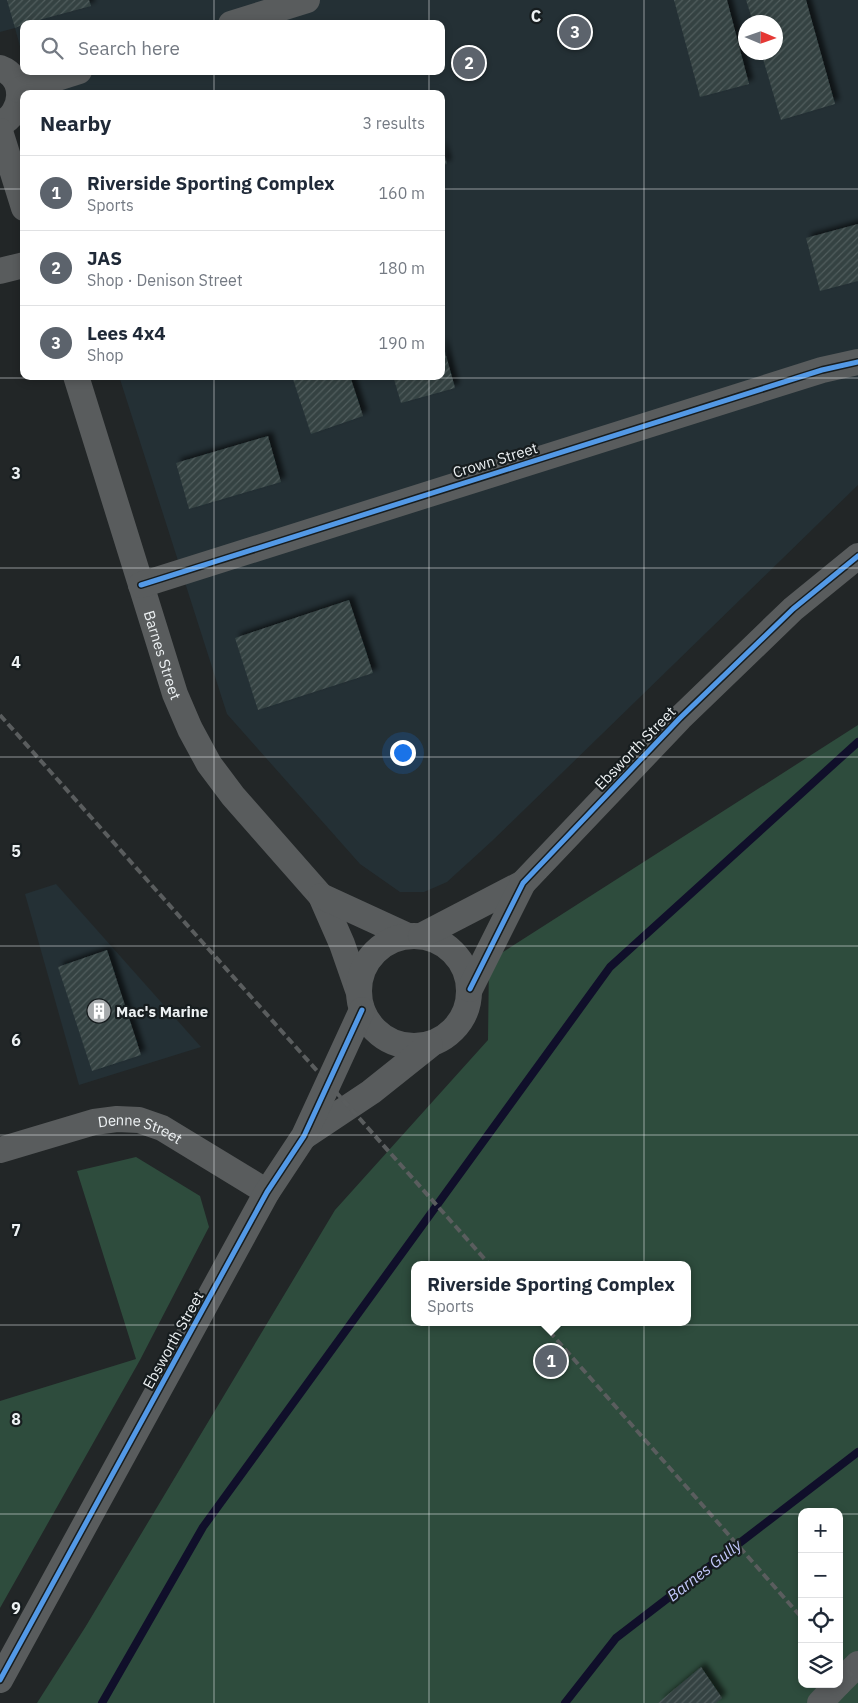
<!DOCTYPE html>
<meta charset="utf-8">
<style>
:root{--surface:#fff;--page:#f2f2f3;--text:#1f2937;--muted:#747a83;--line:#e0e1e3;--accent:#5c636c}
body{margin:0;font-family:"IBM Plex Sans",sans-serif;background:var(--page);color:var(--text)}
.controls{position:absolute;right:15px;bottom:15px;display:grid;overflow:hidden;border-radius:10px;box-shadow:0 2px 8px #0003}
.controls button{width:45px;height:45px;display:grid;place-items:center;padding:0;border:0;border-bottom:1px solid var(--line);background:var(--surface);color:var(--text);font:25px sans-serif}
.compass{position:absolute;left:738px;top:15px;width:45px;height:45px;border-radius:50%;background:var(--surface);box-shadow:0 2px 8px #0003;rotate:92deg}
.you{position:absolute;left:402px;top:752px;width:18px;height:18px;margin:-12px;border:4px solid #fff;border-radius:50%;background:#1a73e8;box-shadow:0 0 0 8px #1a73e833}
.badge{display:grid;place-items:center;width:32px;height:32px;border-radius:50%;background:var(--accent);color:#fff;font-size:16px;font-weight:700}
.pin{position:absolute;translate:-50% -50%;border:2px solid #fff;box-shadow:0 1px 5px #0006}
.popup{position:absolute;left:411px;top:1261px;width:280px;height:65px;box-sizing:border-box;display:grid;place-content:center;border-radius:10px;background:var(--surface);filter:drop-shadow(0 1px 4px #0005);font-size:16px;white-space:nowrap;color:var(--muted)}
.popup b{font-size:19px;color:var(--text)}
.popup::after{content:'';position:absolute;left:50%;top:100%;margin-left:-10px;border:10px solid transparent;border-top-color:var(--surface)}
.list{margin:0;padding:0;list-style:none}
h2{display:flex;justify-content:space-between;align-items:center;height:65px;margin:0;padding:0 20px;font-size:21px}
h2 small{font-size:16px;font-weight:400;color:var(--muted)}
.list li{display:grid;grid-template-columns:32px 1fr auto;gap:15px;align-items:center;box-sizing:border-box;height:75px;padding:0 20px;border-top:1px solid var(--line)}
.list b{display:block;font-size:19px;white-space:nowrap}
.list p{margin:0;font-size:16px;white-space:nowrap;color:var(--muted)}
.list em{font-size:16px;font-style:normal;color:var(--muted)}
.icon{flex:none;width:28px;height:28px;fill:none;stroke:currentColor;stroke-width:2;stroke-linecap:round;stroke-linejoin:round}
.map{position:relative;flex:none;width:858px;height:1703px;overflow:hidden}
.search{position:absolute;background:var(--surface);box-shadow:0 2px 8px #0003;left:20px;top:20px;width:425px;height:55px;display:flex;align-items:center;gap:12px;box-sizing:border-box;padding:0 18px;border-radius:10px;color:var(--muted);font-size:19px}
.panel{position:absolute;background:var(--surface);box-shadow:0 2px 8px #0003;left:20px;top:90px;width:425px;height:290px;border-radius:10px}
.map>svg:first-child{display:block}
.built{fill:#243035;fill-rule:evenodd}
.grass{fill:#2e4c3d;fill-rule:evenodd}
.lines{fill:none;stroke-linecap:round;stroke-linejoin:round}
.stream{stroke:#100f2a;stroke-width:8}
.building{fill:url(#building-hatch);filter:url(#shadow)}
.minor{stroke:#595c5d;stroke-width:26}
.rail{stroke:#5a5d5e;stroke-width:4;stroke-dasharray:8 4;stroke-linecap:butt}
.cycleway-casing{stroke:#171d1f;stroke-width:8}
.cycleway{stroke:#5399e6;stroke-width:5}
.grid{fill:none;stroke:#edf1f3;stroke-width:1;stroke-opacity:0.55}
.labels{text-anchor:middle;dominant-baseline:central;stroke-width:4.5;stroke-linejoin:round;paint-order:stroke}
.street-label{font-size:15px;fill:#edf1f3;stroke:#171d1f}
.poi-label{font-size:15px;font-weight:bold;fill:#edf1f3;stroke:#171d1f;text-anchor:start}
.water-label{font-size:16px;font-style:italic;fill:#c3c8fb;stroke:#171d1f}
.grid-label{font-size:16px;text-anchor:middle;font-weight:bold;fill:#edf1f3;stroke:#171d1f;stroke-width:4.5;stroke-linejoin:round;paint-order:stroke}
</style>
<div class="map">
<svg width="858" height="1703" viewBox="0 0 858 1703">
<defs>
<pattern id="building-hatch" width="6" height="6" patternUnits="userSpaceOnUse" patternTransform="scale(1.25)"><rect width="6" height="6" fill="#344242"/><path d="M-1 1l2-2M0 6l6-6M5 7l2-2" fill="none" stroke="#525e5e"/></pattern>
<filter id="shadow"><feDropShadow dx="4.5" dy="-4.5" stdDeviation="2.5" flood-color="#0009"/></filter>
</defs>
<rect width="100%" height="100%" fill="#222627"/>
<!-- built -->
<g class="built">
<path d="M0,0h858v485l-366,356 -45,41 -23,10h-24l-40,-28 -133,-150 -108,-338h322v-282h-409l-5,-23h414v-47h-417v37l-9,-33 -15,4zM746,22h30v30h-30z"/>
<polygon points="56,884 201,1047 79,1085 25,894"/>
</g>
<!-- grass -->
<g class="grass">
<path d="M858,725v978h-821l49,-77 249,-416 153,-170 1,-79zM415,1265h272v57h-272zM802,1512h37v172h-37z"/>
<polygon points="136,1157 200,1196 209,1227 140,1360 0,1608 0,1401 136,1359 77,1171"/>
</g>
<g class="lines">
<!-- stream -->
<g class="stream">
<polyline points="102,1703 203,1527 610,967 858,742"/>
<polyline points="565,1703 616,1638 858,1452"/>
</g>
</g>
<!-- building -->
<g class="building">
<polygon points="7,0 89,0 91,6 24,24 15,28"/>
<polygon points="674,0 727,0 749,84 700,97"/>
<polygon points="746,0 806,0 835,104 781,120 761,52 776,52 776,22 753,22"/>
<polygon points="441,144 447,164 441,166"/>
<polygon points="858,224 858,281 820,291 806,238"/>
<polygon points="442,341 455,388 401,403 393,376 441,376"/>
<polygon points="292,376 350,376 363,416 311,434"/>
<polygon points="268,436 281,482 189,509 176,463"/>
<polygon points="349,600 373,673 258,710 235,638"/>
<polygon points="107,950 141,1055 92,1071 58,967"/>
<polygon points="701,1667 722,1698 716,1703 658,1703"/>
</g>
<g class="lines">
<!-- minor -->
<g class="minor">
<polyline points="231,24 307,0"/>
<path d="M0,68c27,10 24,45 0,56"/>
<polyline points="19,90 79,71"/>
<polyline points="0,131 24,208"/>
<polyline points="0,271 24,265"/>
<path id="s1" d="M76,376l99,318 15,35 19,35 24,32 88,100 21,48 16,46"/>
<polyline points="141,585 822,370 858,362"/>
<polyline points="321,896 408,936"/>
<circle cx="414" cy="991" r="55"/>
<polyline points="421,936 523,883"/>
<polyline points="470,989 523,883 680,718 793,609 858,556"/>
<polyline points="305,1136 371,1092 430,1045"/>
<path id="s2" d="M0,1150l94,-28 23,-3 22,1 23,8 105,64"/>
<polyline points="0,1680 267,1192 304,1136 362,1010"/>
<polyline points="839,1683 858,1664"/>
<polyline points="820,1703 838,1684"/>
</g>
<!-- rail -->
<g class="rail">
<polyline points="0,715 490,1265"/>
<polyline points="541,1322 802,1618"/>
<polyline points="839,1661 858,1682"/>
</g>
<defs>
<g id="cycleway">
<polyline points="141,585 822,370 858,362"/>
<polyline points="470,989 523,883 680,718 793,609 858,556"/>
<polyline points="0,1680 267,1192 304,1136 362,1010"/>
</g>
</defs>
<!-- cycleway casing -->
<use href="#cycleway" class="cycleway-casing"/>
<!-- cycleway -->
<use href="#cycleway" class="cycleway"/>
</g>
<!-- grid -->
<path class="grid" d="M214,0v24M429,0v24M644,0v1703M214,71v23M429,71v23M0,189h24M441,189h417M214,376v1327M429,376v1327M0,378h858M0,568h858M0,757h858M0,946h858M0,1135h858M0,1325h858M0,1514h802M839,1514h19"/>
<!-- icons -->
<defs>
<symbol id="building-disc" viewBox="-11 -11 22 22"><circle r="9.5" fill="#a6aaac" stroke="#171d1f"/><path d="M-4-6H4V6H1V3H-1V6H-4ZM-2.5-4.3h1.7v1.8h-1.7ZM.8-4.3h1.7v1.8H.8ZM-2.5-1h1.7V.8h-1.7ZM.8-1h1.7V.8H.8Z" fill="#fff"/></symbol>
</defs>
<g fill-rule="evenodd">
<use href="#building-disc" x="85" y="997" width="28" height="28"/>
</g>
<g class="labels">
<!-- street labels -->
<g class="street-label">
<text transform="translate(495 460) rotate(-17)">Crown Street</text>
<text stroke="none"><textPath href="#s1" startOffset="292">Barnes Street</textPath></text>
<text transform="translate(635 748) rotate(-46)">Ebsworth Street</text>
<text stroke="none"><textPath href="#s2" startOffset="146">Denne Street</textPath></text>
<text transform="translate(173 1340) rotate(-61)">Ebsworth Street</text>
</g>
<!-- poi labels -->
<g class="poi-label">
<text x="116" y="1011">Mac's Marine</text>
</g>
<!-- water labels -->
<g class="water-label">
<text transform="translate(704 1570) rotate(-38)">Barnes Gully</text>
</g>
</g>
<g class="grid-label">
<text x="536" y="22">C</text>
<text x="16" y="479">3</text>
<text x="16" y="668">4</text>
<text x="16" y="857">5</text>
<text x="16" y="1046">6</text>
<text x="16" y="1236">7</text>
<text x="16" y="1425">8</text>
<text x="16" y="1614">9</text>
</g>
</svg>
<div class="controls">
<button>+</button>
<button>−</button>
<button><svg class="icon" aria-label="locate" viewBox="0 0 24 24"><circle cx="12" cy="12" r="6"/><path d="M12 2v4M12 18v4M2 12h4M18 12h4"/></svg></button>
<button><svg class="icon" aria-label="layers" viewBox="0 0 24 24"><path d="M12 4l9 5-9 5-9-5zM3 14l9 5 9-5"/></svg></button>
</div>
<svg class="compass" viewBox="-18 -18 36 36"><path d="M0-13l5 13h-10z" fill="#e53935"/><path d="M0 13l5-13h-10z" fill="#747a83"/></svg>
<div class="you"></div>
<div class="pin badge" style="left:551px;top:1361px">1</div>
<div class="popup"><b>Riverside Sporting Complex</b>Sports</div>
<div class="pin badge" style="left:469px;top:63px">2</div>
<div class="pin badge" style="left:575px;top:32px">3</div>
<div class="search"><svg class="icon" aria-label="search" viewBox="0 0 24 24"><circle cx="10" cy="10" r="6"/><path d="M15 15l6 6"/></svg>Search here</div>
<section class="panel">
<h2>Nearby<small>3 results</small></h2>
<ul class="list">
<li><span class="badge">1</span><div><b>Riverside Sporting Complex</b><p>Sports</p></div><em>160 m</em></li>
<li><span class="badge">2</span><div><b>JAS</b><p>Shop · Denison Street</p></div><em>180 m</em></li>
<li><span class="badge">3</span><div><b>Lees 4x4</b><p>Shop</p></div><em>190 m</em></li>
</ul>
</section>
</div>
